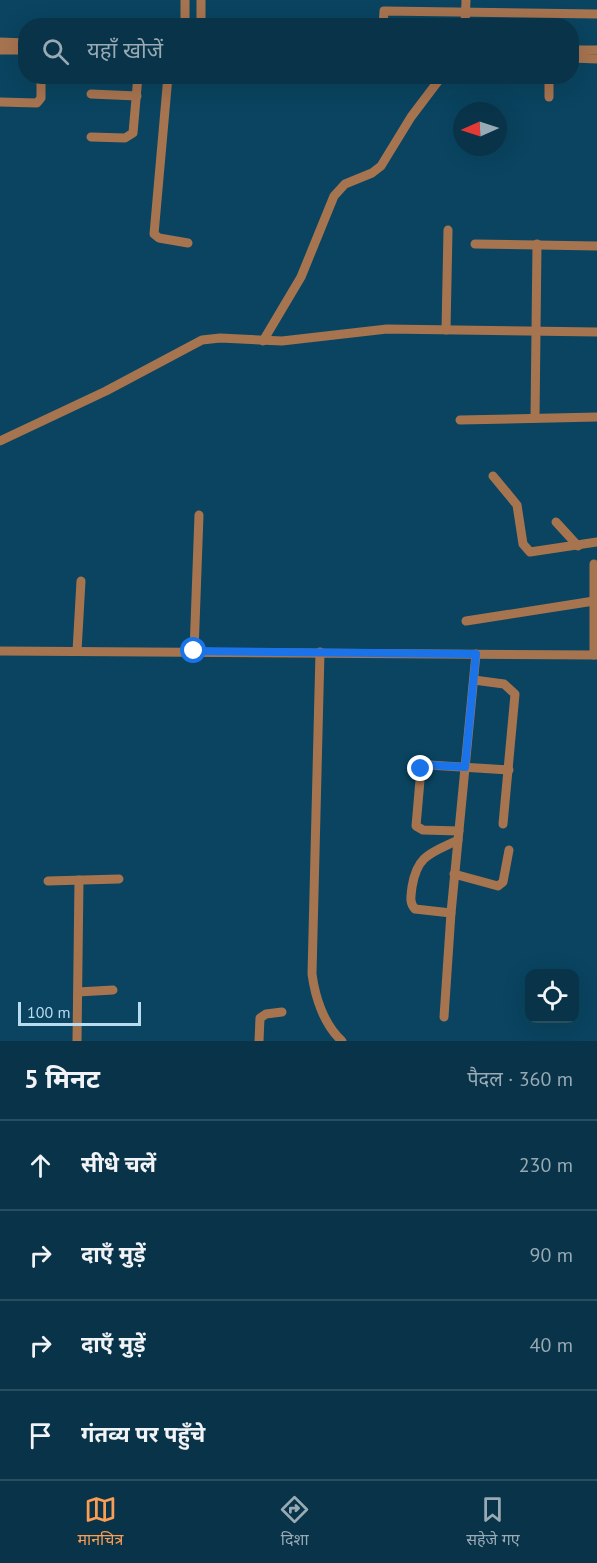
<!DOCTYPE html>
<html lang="hi">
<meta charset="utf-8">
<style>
:root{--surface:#083348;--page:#163f52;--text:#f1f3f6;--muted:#98aab4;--line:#294e60;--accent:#fc9d54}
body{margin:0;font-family:"PT Sans","Noto Sans Devanagari",sans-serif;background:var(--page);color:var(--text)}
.controls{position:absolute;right:18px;bottom:18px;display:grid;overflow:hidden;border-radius:12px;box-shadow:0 6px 24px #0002}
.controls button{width:54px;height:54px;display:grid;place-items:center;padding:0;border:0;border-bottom:2px solid var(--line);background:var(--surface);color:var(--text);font:30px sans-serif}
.compass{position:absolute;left:453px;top:102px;width:54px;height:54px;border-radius:50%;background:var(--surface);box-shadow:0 6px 24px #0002;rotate:267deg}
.scale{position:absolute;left:18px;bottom:15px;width:123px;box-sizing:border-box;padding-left:6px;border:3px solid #b9dbf0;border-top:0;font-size:16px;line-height:21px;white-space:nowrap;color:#b9dbf0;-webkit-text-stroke:4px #0a4460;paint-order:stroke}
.stop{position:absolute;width:18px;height:18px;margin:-14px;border:4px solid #1a73e8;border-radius:50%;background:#fff}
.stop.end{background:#1a73e8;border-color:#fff;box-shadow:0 2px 6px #0008}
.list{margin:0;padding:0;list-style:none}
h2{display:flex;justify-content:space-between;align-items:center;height:78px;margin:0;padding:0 24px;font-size:26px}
h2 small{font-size:20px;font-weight:400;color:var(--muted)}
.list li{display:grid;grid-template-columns:39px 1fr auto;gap:18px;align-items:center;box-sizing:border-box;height:90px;padding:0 24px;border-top:2px solid var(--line)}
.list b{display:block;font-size:22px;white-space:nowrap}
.list em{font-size:20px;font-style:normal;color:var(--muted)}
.icon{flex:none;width:33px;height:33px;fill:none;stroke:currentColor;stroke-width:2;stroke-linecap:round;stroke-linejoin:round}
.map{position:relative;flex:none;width:597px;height:1041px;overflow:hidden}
.search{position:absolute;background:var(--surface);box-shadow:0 6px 24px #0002;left:18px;right:18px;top:18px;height:66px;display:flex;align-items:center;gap:15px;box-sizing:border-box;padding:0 21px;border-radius:24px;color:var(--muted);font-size:22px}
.sheet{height:438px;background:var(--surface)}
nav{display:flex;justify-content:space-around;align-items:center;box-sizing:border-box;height:84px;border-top:2px solid var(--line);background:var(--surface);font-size:16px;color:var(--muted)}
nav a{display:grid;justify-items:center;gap:3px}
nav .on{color:var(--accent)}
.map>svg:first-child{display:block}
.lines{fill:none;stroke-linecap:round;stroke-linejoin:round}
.minor{stroke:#a77450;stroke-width:9}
.route{stroke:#1a73e8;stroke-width:8}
</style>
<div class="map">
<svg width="597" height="1041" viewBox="0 0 597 1041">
<rect width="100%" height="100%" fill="#0a4460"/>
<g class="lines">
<!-- minor -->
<g class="minor">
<polyline points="185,0 185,26"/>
<polyline points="201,26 201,0"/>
<polyline points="383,26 384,11 597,14"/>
<polyline points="465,26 466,0"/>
<polyline points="0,42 26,43"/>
<polyline points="0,50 26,50"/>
<polyline points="572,50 597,50"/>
<polyline points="572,58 597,59"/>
<polyline points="168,76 154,234 159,238 188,243"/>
<polyline points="91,94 137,96"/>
<polyline points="549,97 549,76"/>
<polyline points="0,102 37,103 41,98 41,76"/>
<polyline points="91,137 125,138 133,133 138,76"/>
<polyline points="475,244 597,246"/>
<polyline points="446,330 448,230"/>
<polyline points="263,341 301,277 334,196 345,184 372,173 381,166 411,117 442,76"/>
<polyline points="535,418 537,244"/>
<polyline points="460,420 597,417"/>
<polyline points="0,441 106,391 202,340 220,338 282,341 387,329 597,332"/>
<polyline points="493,476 517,505 523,544 530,552 597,542"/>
<polyline points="556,522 578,546"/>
<polyline points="466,621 594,601"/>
<polyline points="0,651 597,655"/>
<polyline points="77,651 81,581"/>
<polyline points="194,652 199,515"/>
<path d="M320,652l-8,322c3,23 12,51 30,67"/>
<polyline points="594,655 594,564"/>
<polyline points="474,680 504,684 515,694 503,824"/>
<polyline points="459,831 423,830 416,826 421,769 429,765 509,770"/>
<polyline points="454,874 498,886 503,882 509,850"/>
<polyline points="48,881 119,879"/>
<path d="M451,913l-36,-4c-6,-6 -4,-13 -3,-22 5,-32 19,-34 46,-47"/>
<polyline points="78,992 113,990"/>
<polyline points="444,1017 451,913 476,654"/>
<polyline points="77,1041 79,880"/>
<polyline points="259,1041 260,1018 266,1014 282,1012"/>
</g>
</g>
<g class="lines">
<!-- route -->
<polyline class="route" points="194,651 476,654 465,767 429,765 421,769"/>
</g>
</svg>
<div class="controls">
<button><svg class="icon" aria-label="locate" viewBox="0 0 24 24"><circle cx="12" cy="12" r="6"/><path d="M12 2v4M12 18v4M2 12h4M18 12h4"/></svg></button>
</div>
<svg class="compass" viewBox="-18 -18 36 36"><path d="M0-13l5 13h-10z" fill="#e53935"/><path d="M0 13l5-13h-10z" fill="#98aab4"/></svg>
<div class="scale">100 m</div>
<div class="stop" style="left:194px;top:651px"></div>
<div class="stop end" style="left:421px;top:769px"></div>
<div class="search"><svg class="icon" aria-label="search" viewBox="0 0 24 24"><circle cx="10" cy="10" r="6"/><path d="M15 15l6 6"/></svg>यहाँ खोजें</div>
</div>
<section class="sheet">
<h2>5 मिनट<small>पैदल · 360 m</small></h2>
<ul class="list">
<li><svg class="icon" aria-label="ahead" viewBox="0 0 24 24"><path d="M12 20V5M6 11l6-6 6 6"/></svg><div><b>सीधे चलें</b></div><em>230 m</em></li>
<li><svg class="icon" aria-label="right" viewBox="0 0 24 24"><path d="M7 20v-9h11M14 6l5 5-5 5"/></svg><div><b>दाएँ मुड़ें</b></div><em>90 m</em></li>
<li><svg class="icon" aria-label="right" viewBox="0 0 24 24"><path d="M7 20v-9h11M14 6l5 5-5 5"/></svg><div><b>दाएँ मुड़ें</b></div><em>40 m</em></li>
<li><svg class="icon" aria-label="arrive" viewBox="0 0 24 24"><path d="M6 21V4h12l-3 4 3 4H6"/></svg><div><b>गंतव्य पर पहुँचे</b></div></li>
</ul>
</section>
<nav>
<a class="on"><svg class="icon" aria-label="map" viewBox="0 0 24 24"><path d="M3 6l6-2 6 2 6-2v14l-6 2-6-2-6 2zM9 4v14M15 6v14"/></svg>मानचित्र</a>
<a><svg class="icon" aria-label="directions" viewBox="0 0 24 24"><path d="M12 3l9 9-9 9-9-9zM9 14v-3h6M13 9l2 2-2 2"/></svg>दिशा</a>
<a><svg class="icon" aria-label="saved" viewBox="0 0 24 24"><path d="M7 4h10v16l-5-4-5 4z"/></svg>सहेजे गए</a>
</nav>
